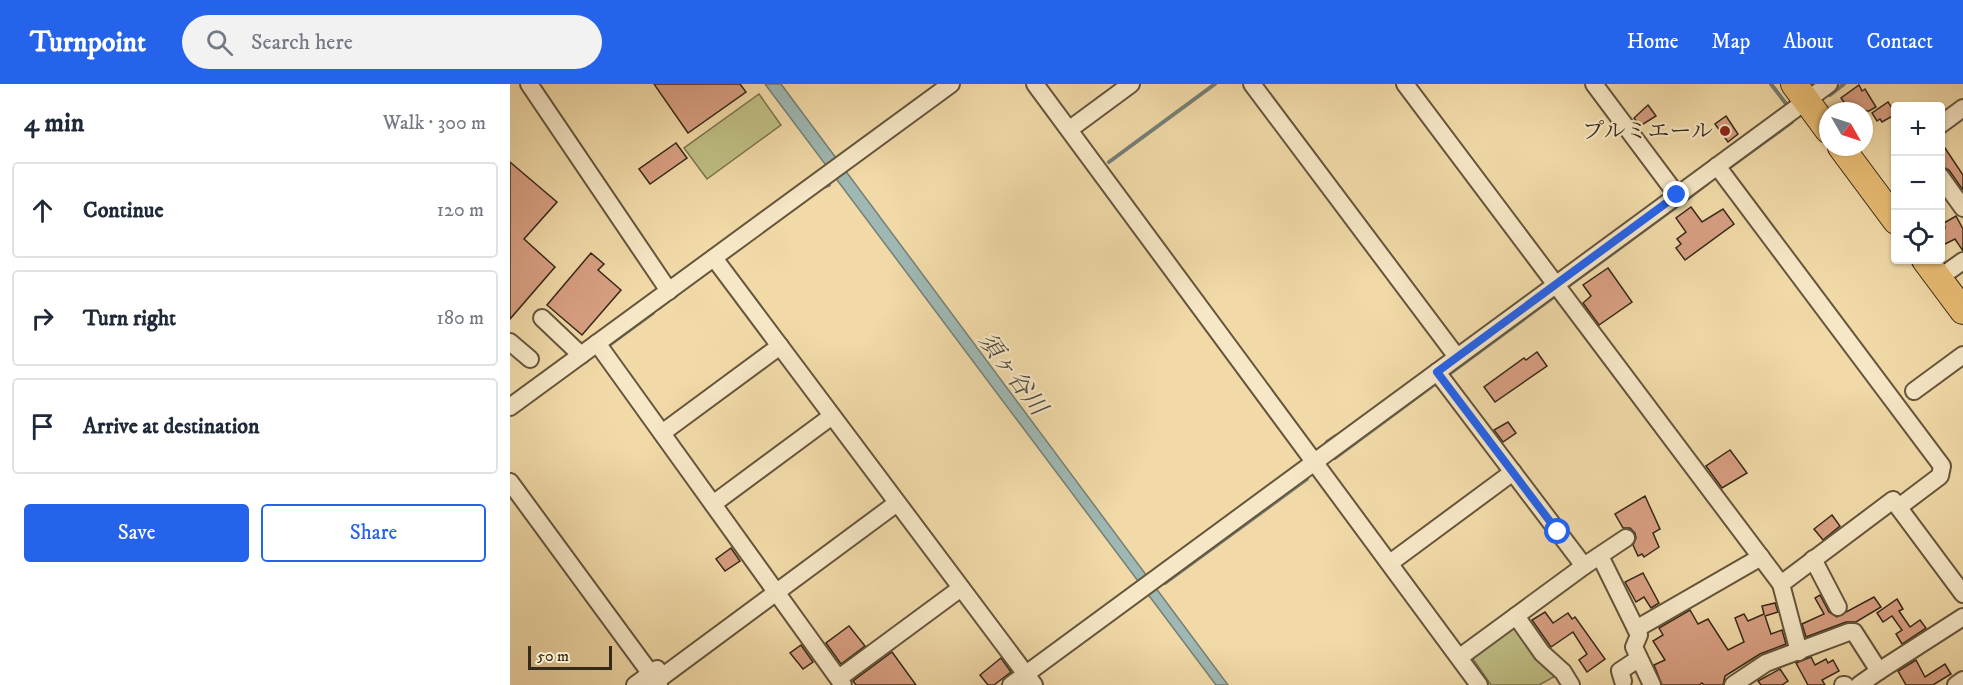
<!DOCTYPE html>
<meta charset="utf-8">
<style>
:root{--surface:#fff;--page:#f2f2f3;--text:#1f2937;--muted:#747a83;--line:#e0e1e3;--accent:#2563eb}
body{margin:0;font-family:"IM FELL DW Pica","Noto Serif JP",serif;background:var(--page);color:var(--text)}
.controls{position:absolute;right:18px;top:18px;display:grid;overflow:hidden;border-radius:6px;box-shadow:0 2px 4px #0004}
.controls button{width:54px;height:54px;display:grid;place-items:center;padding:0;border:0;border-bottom:2px solid var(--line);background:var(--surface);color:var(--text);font:30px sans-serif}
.compass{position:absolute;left:1309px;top:18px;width:54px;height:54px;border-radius:50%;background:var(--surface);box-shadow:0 2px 4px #0004;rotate:129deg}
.scale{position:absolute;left:18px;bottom:15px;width:84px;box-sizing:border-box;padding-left:6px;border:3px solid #362918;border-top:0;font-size:16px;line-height:21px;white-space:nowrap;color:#362918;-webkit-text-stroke:4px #f6e7c6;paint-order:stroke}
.stop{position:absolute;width:18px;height:18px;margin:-14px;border:4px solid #2563eb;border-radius:50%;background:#fff}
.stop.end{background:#2563eb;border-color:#fff;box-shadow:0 2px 6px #0008}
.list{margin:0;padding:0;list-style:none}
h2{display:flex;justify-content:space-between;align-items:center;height:78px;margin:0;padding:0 24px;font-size:26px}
h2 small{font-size:20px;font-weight:400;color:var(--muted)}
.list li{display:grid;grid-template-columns:39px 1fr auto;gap:18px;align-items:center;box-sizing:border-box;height:96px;margin:0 12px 12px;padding:0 12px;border:2px solid var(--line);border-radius:6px}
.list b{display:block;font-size:22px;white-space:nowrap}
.list em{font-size:20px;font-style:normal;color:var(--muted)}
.actions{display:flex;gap:12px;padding:18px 24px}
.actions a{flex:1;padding:14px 0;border:2px solid var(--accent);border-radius:6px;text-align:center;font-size:21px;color:var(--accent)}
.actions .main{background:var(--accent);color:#fff}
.icon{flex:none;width:33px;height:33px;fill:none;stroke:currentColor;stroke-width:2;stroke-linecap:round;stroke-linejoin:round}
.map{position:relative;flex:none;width:1453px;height:601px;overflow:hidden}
header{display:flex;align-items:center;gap:36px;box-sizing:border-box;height:84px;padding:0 30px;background:var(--accent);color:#fff}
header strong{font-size:28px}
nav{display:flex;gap:33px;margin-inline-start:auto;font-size:21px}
.search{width:420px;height:54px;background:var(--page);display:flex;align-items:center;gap:15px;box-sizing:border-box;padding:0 21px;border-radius:33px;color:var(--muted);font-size:22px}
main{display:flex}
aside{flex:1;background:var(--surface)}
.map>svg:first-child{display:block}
.green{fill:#bfbe84;stroke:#7a744e;stroke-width:1.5}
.water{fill:#9fb8b3;stroke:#757f75;stroke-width:1.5}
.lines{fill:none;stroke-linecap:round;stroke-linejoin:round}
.stream{stroke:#757f75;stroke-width:4}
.building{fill:#d89f82;stroke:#362918;stroke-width:1.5}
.minor-casing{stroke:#65553c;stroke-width:20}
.highway-casing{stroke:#362918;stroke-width:28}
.minor{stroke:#f6e7c6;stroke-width:16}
.highway{stroke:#e8bd74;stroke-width:26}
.route{stroke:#2563eb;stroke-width:8}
.poi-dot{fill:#8f2418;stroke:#f6e7c6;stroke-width:2}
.labels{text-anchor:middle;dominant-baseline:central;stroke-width:4.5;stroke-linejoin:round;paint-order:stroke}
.poi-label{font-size:22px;fill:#362918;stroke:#f6e7c6;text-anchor:end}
.water-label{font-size:24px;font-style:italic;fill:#504d3f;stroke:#f6e7c6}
</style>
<header>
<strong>Turnpoint</strong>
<div class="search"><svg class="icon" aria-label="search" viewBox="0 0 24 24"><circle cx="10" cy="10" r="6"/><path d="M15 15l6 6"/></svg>Search here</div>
<nav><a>Home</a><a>Map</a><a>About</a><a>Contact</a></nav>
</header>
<main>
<aside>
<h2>4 min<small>Walk · 300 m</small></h2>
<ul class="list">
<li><svg class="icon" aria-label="ahead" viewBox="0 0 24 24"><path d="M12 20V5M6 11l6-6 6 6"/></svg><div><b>Continue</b></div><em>120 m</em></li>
<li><svg class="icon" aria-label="right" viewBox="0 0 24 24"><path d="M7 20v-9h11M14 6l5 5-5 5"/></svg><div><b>Turn right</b></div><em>180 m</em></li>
<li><svg class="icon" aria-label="arrive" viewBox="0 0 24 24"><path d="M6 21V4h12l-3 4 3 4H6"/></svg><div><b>Arrive at destination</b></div></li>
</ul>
<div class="actions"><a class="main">Save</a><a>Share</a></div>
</aside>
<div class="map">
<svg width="1453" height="601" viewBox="0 0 1453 601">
<rect width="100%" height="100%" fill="#f1daa8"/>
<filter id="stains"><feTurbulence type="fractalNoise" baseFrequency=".00333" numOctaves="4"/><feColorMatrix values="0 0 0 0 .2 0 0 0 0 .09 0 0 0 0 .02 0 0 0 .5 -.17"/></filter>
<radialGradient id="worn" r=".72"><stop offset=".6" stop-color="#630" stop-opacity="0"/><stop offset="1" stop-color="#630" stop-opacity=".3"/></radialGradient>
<!-- green -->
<g class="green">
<polygon points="249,10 271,41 197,95 174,64"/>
<polygon points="1005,539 1051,589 1029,601 981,601 961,572"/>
</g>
<!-- water -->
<polygon class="water" points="255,0 271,0 718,601 706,601"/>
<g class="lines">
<!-- stream -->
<g class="stream">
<polyline points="1261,0 1277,21"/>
<polyline points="1320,11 1334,0"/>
<polyline points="599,78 705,0"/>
<polyline points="1216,86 1282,38"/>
<polyline points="311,104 319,101"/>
<polyline points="1176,116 1198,99"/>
<polyline points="1057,203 1170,120"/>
<polyline points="149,224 158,217"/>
<polyline points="98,262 143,229"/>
<polyline points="938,291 1045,212"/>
<polyline points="817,358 826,352"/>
<polyline points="825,374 929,297"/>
<polyline points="655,499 797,395"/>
</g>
</g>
<!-- building -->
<g class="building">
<polygon points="144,0 230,0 236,8 178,49"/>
<polygon points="1349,1 1352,7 1355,5 1366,23 1359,27 1340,27 1331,14"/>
<polygon points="1378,18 1386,30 1372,38 1370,35 1367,37 1362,29"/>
<polygon points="1138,21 1146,32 1130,42 1124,34"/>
<polygon points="1216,32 1228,50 1218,58 1205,40"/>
<polygon points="1431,58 1453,91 1453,106 1439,86 1431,82"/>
<polygon points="166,59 177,74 140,100 129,85"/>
<polygon points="0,78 47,118 14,155 45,183 0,235"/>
<polygon points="1181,123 1192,138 1213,125 1224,140 1175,176 1166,164 1171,160 1167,155 1176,148 1166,134"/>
<polygon points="1446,132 1453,145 1453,167 1445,155 1431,162 1431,147 1435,144 1434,139"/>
<polygon points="81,169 94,180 88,186 111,206 72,251 37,221"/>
<polygon points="1098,184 1122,218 1089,241 1073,219 1081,212 1073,201"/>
<polygon points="1027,268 1037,282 985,318 974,303 1014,274 1016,276"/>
<polygon points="998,338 1006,349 993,358 984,346"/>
<polygon points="1220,366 1237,389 1212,404 1196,382"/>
<polygon points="1135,412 1150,445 1143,449 1149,463 1134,473 1132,470 1128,472 1123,461 1126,454 1125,449 1120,444 1113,444 1105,430"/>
<polygon points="1322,431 1330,442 1313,456 1304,445"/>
<polygon points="221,464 230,477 215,487 206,475"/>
<polygon points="1133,489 1149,519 1141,524 1134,513 1126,518 1115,498"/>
<polygon points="1310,511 1319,528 1327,533 1364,513 1371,523 1346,538 1336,538 1296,553 1292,540 1314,530 1305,514"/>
<polygon points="1387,515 1393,525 1389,527 1400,543 1410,536 1416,544 1392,560 1386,550 1392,546 1382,532 1373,538 1367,529"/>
<polygon points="1265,519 1268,528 1255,532 1261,550 1272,546 1276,560 1250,570 1215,592 1213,601 1194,601 1192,599 1189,601 1152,601 1144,581 1155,576 1143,557 1153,551 1149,544 1180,526 1188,540 1198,535 1218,566 1234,558 1225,534 1234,530 1238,537 1254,530 1252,522"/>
<polygon points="1035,528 1043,539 1058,529 1062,535 1065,533 1095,575 1077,588 1069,576 1077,570 1063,548 1041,563 1022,536"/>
<polygon points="339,542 355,562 331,580 316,559"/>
<polygon points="291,561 303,578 293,585 280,569"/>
<polygon points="382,568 406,601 346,601 343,597"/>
<polygon points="1301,573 1305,581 1316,575 1318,579 1323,576 1329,587 1312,596 1315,601 1298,601 1286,579"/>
<polygon points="491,574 501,588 484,601 478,601 470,591"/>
<polygon points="1406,576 1415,593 1435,580 1441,590 1423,601 1396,601 1388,587"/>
<polygon points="1270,585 1278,597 1272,601 1251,601 1248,597"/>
</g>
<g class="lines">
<defs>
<g id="minor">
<polyline points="19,0 159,207"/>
<polyline points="525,0 969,601"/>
<polyline points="742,0 947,273"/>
<polyline points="895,0 1271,500 1383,416 1453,510"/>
<polyline points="1084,0 1167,111"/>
<polyline points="1430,41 1453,24"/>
<polyline points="560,45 621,0"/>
<polyline points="1207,82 1432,382 1430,392 1389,423"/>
<polyline points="1430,92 1453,124"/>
<polyline points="204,174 524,601"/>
<polyline points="1429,194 1453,177"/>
<polyline points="32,234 71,271"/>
<polyline points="0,258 20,275"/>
<polyline points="87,259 333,601"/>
<polyline points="927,288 1074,482"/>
<polyline points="1404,307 1453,271"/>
<polyline points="0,323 441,0"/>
<polyline points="152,349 270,262"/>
<polyline points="0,398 149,601"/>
<polyline points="203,420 322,332"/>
<polyline points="1090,472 1126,545 1251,473"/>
<polyline points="1303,475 1328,523"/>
<polyline points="880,479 1003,388"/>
<polyline points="1271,500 1289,568"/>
<polyline points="1006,532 1032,569 1053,588 1061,601"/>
<polyline points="1126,545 1129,551 1124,563 1142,601"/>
<polyline points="950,573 1074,482 1116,454"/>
<polyline points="1369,587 1453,533"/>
<polyline points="329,594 451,504"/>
<polyline points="1113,597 1110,587 1128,575"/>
<polyline points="125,601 147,585"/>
<polyline points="141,601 387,419"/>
<polyline points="501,601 1319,0"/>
<polyline points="1223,601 1256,579 1339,548 1344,548 1369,587 1349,601"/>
<polyline points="1333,601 1335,601"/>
<polyline points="1446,601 1453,596"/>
</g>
<g id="highway">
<polyline points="1284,0 1318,46"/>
<polyline points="1331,63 1386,137"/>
<polyline points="1415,176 1453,227"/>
</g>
</defs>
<!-- minor casing -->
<use href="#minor" class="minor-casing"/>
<!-- highway casing -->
<use href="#highway" class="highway-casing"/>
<!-- minor -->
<use href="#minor" class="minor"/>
<!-- highway -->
<use href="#highway" class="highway"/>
</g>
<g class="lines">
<!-- route -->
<polyline class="route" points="1048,448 927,288 1167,111"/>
</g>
<!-- markers -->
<circle class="poi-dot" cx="1215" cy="47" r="6"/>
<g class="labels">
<!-- poi labels -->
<g class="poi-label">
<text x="1203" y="47">プルミエール</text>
</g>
<!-- water labels -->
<g class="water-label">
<text transform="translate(502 290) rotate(53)">須ヶ谷川</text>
</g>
</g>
<rect width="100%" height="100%" filter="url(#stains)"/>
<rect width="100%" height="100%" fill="url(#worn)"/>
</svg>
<div class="controls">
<button>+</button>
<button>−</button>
<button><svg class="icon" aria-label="locate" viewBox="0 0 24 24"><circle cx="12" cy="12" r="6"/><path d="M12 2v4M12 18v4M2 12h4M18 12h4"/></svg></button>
</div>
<svg class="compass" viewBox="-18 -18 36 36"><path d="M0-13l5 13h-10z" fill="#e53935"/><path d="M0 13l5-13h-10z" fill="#747a83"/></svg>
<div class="scale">50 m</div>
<div class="stop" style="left:1048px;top:448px"></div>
<div class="stop end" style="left:1167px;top:111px"></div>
</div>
</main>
